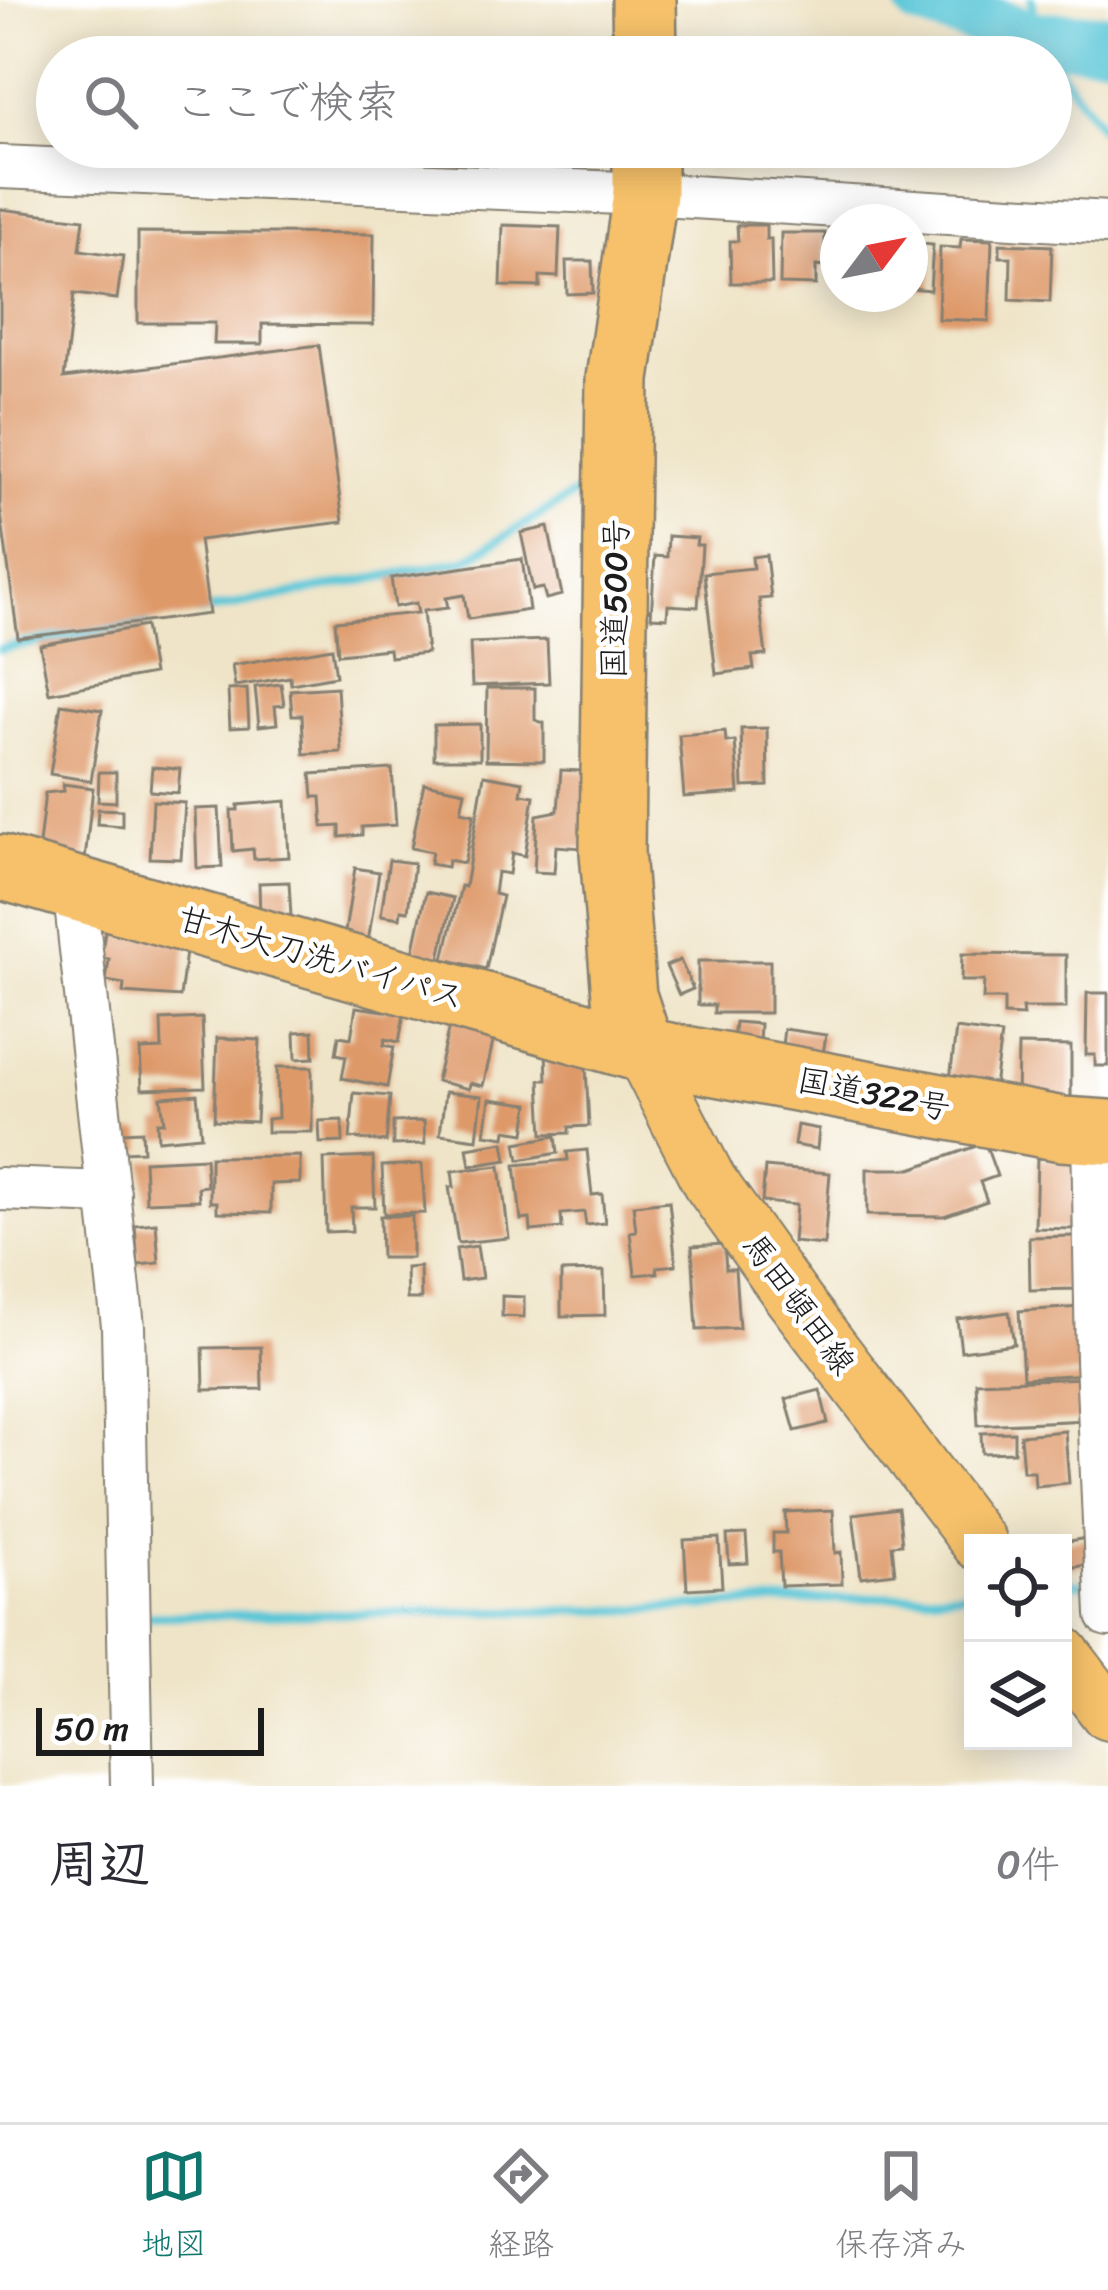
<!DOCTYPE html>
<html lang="ja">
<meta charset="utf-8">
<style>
:root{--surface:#fff;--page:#f2f2f3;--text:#2b2b33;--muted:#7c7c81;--line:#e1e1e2;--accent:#0f766e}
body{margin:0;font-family:Sriracha,"Klee One",sans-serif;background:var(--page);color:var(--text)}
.controls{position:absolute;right:36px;bottom:36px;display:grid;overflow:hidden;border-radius:0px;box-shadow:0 6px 30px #0003}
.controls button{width:108px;height:108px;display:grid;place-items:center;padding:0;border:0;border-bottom:3px solid var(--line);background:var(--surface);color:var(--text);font:60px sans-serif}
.compass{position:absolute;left:820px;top:204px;width:108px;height:108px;border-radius:50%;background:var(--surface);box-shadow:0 6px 30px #0003;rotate:58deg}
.scale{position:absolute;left:36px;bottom:30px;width:228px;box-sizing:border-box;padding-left:12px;border:6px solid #1c1c1c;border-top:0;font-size:33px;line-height:42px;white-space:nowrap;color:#1c1c1c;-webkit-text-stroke:9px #fff;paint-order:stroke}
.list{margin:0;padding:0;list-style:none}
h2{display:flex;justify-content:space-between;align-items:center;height:156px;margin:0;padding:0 48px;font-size:51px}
h2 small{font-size:39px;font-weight:400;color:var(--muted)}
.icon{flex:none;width:66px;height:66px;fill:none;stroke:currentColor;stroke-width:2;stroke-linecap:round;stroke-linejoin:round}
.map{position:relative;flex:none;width:1108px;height:1786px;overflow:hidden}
.search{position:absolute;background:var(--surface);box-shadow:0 6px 30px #0003;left:36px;right:36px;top:36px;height:132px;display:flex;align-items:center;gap:30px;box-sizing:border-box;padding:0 42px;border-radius:66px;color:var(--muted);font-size:45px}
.sheet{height:336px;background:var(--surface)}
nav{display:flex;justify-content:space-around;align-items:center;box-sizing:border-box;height:168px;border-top:3px solid var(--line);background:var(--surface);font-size:33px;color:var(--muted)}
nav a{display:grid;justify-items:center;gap:6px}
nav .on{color:var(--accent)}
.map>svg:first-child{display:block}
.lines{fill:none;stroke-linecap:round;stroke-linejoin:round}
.stream{stroke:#5dc7d8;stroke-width:9}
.river{stroke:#5dc7d8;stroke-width:54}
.building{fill:#de9969}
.minor-casing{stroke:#868072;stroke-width:46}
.major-casing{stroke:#868072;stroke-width:58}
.highway-casing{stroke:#868072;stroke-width:68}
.minor{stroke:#fff;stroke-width:42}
.major{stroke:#f6c16b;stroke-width:54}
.highway{stroke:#f6c16b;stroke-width:63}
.labels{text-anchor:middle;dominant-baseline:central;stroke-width:9;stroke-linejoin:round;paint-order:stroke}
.street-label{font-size:33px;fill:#1c1c1c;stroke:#fff}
</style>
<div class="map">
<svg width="1108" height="1786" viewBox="0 0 1108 1786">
<rect width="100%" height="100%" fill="#fff"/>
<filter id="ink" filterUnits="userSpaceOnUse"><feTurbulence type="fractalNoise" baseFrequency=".00833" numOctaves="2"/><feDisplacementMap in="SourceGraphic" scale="24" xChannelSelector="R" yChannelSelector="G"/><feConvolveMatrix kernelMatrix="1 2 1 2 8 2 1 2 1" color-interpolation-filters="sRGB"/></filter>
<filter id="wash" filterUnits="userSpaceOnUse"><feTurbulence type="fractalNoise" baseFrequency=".004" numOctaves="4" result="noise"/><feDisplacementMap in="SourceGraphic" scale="48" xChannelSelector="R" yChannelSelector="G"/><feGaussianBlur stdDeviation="2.7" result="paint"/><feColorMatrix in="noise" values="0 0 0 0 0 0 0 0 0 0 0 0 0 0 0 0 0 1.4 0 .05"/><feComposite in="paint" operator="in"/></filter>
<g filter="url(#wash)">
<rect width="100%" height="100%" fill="#efe4c7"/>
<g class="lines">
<!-- stream -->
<g class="stream">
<polyline points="1032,0 1035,38 1049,57"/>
<polyline points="1051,60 1108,136"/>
<polyline points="198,612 464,561 593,483"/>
<polyline points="0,649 146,621"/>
<polyline points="1064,1583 1093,1585"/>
<polyline points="146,1616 625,1610 963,1593"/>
</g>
<!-- river -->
<polyline class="river" points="921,0 1035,38 1108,40"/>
</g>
<g id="blocks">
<!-- building -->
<g class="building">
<polygon points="0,209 84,219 80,250 123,256 117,299 74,294 64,378 319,345 343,522 199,540 209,614 18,638 0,507"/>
<polygon points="503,225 560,227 558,277 540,276 540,287 501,286"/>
<polygon points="737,225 766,225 766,239 771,239 772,283 731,283 730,241 738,241"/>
<polygon points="138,232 374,234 373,325 262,324 262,344 214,344 215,323 138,323"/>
<polygon points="781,233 825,233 825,267 816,266 816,285 780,284"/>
<polygon points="961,239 992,240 989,321 938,319 940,247 960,248"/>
<polygon points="910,243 933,245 930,290 910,288"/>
<polygon points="1000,244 1052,246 1050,302 1010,300 1011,257 1000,257"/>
<polygon points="566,261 592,261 593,293 567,294"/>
<polygon points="548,527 562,595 546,599 543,588 533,590 521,533"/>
<polygon points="668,536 697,538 696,545 702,545 698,607 668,605 667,618 651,617 655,556 667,557"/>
<polygon points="766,555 771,598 759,599 766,655 752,656 754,669 716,674 704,573 753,568 752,557"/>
<polygon points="522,559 529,610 468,619 464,595 446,598 448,608 423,611 427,653 390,657 389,649 338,654 335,621 418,613 416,603 395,607 391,578"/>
<polygon points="145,626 153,674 49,693 40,645"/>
<polygon points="547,640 549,683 472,686 470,643"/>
<polygon points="332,648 336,676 291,684 290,677 235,686 232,665"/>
<polygon points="281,684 284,705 275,706 277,724 259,726 255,687"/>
<polygon points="337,687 341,752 304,754 302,715 292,715 290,690"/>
<polygon points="487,688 535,688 535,720 544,723 544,761 486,760"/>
<polygon points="247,689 249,727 230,728 228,690"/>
<polygon points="61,704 102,710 91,781 50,774"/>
<polygon points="480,724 480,759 434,759 434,725"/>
<polygon points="767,728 768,786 743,787 741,729"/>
<polygon points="725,731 726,742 735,741 739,793 684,797 679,735"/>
<polygon points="152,767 180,769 178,793 150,791"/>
<polygon points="392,769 396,825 362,827 362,835 340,837 340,826 323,827 321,797 313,797 311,774"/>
<polygon points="561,770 600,772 595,849 556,846 554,873 534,872 537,815 558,811"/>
<polygon points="99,772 116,772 116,802 98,801"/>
<polygon points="484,775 523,782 521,794 534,796 525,856 512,853 509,874 497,872 494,894 502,896 486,969 444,959 461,886 465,887"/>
<polygon points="424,783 465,791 461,811 474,814 464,863 448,860 447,867 430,864 432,852 411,848"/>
<polygon points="63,784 93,788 85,859 38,853 45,793 64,791"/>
<polygon points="153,801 185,803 181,859 150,858"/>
<polygon points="286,801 289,857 254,859 253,849 233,851 231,810 238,810 238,805"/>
<polygon points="219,808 222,867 197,868 195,809"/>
<polygon points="98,809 122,810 122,826 97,824"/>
<polygon points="389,860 414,863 408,911 401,910 400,918 381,915"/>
<polygon points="355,868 379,872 368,942 344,938"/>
<polygon points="289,882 291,916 260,918 259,883"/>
<polygon points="426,892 453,898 438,967 411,962"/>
<polygon points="106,925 188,937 180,997 123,993 124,984 106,981 109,959 101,958"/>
<polygon points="962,954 1066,955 1066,1008 1022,1008 1023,1016 1004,1015 1004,999 983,999 984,981 961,981"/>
<polygon points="680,960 693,989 679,995 666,966"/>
<polygon points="698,961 770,961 770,1013 714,1013 714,1005 698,1005"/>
<polygon points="1087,993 1108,993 1108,1066 1095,1066 1095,1055 1086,1055"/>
<polygon points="385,1006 405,1009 399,1042 385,1039 384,1045 394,1047 387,1087 342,1078 346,1056 336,1054 339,1036 351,1038 356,1007 384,1011"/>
<polygon points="452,1014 497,1025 483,1086 470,1083 469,1089 436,1081"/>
<polygon points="202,1018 205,1087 142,1089 140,1050 162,1049 161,1020"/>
<polygon points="735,1022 760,1024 759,1045 733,1042"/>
<polygon points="784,1029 826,1035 822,1060 781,1054"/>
<polygon points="956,1029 1001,1035 993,1094 949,1088"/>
<polygon points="313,1031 314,1058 296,1059 295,1032"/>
<polygon points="217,1038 260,1040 256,1122 214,1120"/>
<polygon points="1018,1045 1071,1046 1071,1102 1017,1102"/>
<polygon points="585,1048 589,1126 569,1127 569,1133 543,1134 540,1080 547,1080 546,1049"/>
<polygon points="277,1067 312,1067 312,1132 267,1132 267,1119 278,1118"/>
<polygon points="445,1092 482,1096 477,1139 440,1134"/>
<polygon points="354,1093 390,1096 386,1142 350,1138"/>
<polygon points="197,1094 201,1136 158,1140 157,1122 164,1122 161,1097"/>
<polygon points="490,1099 529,1104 525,1133 506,1130 505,1137 485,1134"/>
<polygon points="342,1120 343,1142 320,1143 319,1121"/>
<polygon points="424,1121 425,1144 393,1145 393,1122"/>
<polygon points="797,1125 819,1129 817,1149 794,1145"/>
<polygon points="142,1131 143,1151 122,1152 121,1132"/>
<polygon points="556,1136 558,1153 519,1160 516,1143"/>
<polygon points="504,1142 507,1160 470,1166 467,1148"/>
<polygon points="985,1143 997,1176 980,1182 987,1201 944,1216 867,1215 867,1169 911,1169"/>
<polygon points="587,1150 592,1195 602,1194 605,1223 586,1225 584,1212 561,1214 562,1228 531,1231 530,1219 521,1220 515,1165 568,1160 567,1152"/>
<polygon points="300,1156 300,1183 271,1184 271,1213 217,1212 217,1202 210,1202 210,1157"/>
<polygon points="373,1157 375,1207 351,1207 352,1231 326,1232 324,1159"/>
<polygon points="205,1158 207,1186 198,1187 199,1200 146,1202 144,1161"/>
<polygon points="1037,1158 1075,1159 1073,1229 1035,1228"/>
<polygon points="422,1164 425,1213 384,1214 382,1166"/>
<polygon points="500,1166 509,1238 458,1243 449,1187 454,1187 452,1171"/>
<polygon points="765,1167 830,1173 824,1245 793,1242 796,1205 762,1202"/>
<polygon points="669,1201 676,1265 657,1267 658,1273 635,1275 630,1232 636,1231 633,1205"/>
<polygon points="380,1216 412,1216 412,1258 381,1258"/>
<polygon points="156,1223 159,1263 138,1265 135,1225"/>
<polygon points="1077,1236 1078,1289 1030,1290 1029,1237"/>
<polygon points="724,1244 726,1269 735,1269 739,1328 697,1330 692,1246"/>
<polygon points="477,1246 482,1278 460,1281 456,1249"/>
<polygon points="420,1267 421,1299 407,1299 406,1268"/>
<polygon points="604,1271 605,1315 561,1316 561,1272"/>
<polygon points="502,1296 524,1297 524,1317 502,1316"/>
<polygon points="1081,1307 1086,1374 1023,1378 1019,1311"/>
<polygon points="1009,1312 1014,1344 961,1351 957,1319"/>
<polygon points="261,1347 262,1389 204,1390 203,1348"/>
<polygon points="1087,1378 1089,1420 978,1425 976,1382"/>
<polygon points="820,1390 828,1423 795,1431 786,1399"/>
<polygon points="1065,1431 1069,1483 1035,1486 1034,1471 1023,1471 1020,1435"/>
<polygon points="1014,1432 1014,1452 982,1453 981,1433"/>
<polygon points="898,1508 902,1544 892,1545 895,1573 861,1577 853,1514"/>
<polygon points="833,1510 835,1553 841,1552 842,1584 781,1586 779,1552 773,1552 773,1533 786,1533 785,1512"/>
<polygon points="746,1534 748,1563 729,1564 727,1535"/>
<polygon points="719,1538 722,1587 687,1589 684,1540"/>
<polygon points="1087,1538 1092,1564 1063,1569 1063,1542"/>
</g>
</g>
</g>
<g filter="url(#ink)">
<use href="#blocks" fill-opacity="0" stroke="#868072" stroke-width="3"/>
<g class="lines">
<defs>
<g id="minor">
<polyline points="0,167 645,194 1108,223"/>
<polyline points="74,887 123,1326 132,1786"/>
<polyline points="1093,1131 1097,1360 1108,1615"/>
<polyline points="0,1189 109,1193"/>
</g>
<g id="major">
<polyline points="642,1050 709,1181 792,1297 979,1543"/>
<polyline points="1063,1654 1108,1713"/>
</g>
<g id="highway">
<polyline points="644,0 645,57"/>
<polyline points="0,867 642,1050 1062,1129 1108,1132"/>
<polyline points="642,1050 624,996 612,852 618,379 645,194 645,147"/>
</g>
</defs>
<!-- minor casing -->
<use href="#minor" class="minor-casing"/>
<!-- major casing -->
<use href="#major" class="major-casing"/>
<!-- highway casing -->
<use href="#highway" class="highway-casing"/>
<!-- minor -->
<use href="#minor" class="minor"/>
<!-- major -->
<use href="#major" class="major"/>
<!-- highway -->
<use href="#highway" class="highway"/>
</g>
</g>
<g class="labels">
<!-- street labels -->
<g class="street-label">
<text transform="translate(615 599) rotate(-89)">国道500号</text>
<text transform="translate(321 958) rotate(16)">甘木大刀洗バイパス</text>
<text transform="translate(874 1094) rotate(11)">国道322号</text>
<text transform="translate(799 1304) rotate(54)">馬田頓田線</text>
</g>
</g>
</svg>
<div class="controls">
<button><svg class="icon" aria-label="locate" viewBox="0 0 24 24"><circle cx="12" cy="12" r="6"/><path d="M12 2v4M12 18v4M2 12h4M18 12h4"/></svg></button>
<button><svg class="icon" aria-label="layers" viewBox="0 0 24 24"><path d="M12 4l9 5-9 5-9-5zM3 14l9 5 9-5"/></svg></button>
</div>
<svg class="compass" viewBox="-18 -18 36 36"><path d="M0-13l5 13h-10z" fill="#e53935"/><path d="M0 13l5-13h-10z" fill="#7c7c81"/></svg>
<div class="scale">50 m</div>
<div class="search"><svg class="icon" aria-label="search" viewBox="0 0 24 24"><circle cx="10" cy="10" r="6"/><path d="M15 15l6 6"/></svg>ここで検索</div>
</div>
<section class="sheet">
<h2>周辺<small>0件</small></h2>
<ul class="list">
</ul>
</section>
<nav>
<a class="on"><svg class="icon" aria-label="map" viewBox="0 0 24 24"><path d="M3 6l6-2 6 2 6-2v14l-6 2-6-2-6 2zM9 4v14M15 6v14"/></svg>地図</a>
<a><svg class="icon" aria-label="directions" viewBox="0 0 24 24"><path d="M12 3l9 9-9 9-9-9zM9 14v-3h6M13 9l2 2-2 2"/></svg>経路</a>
<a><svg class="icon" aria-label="saved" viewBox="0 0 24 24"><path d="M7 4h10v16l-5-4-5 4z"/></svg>保存済み</a>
</nav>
